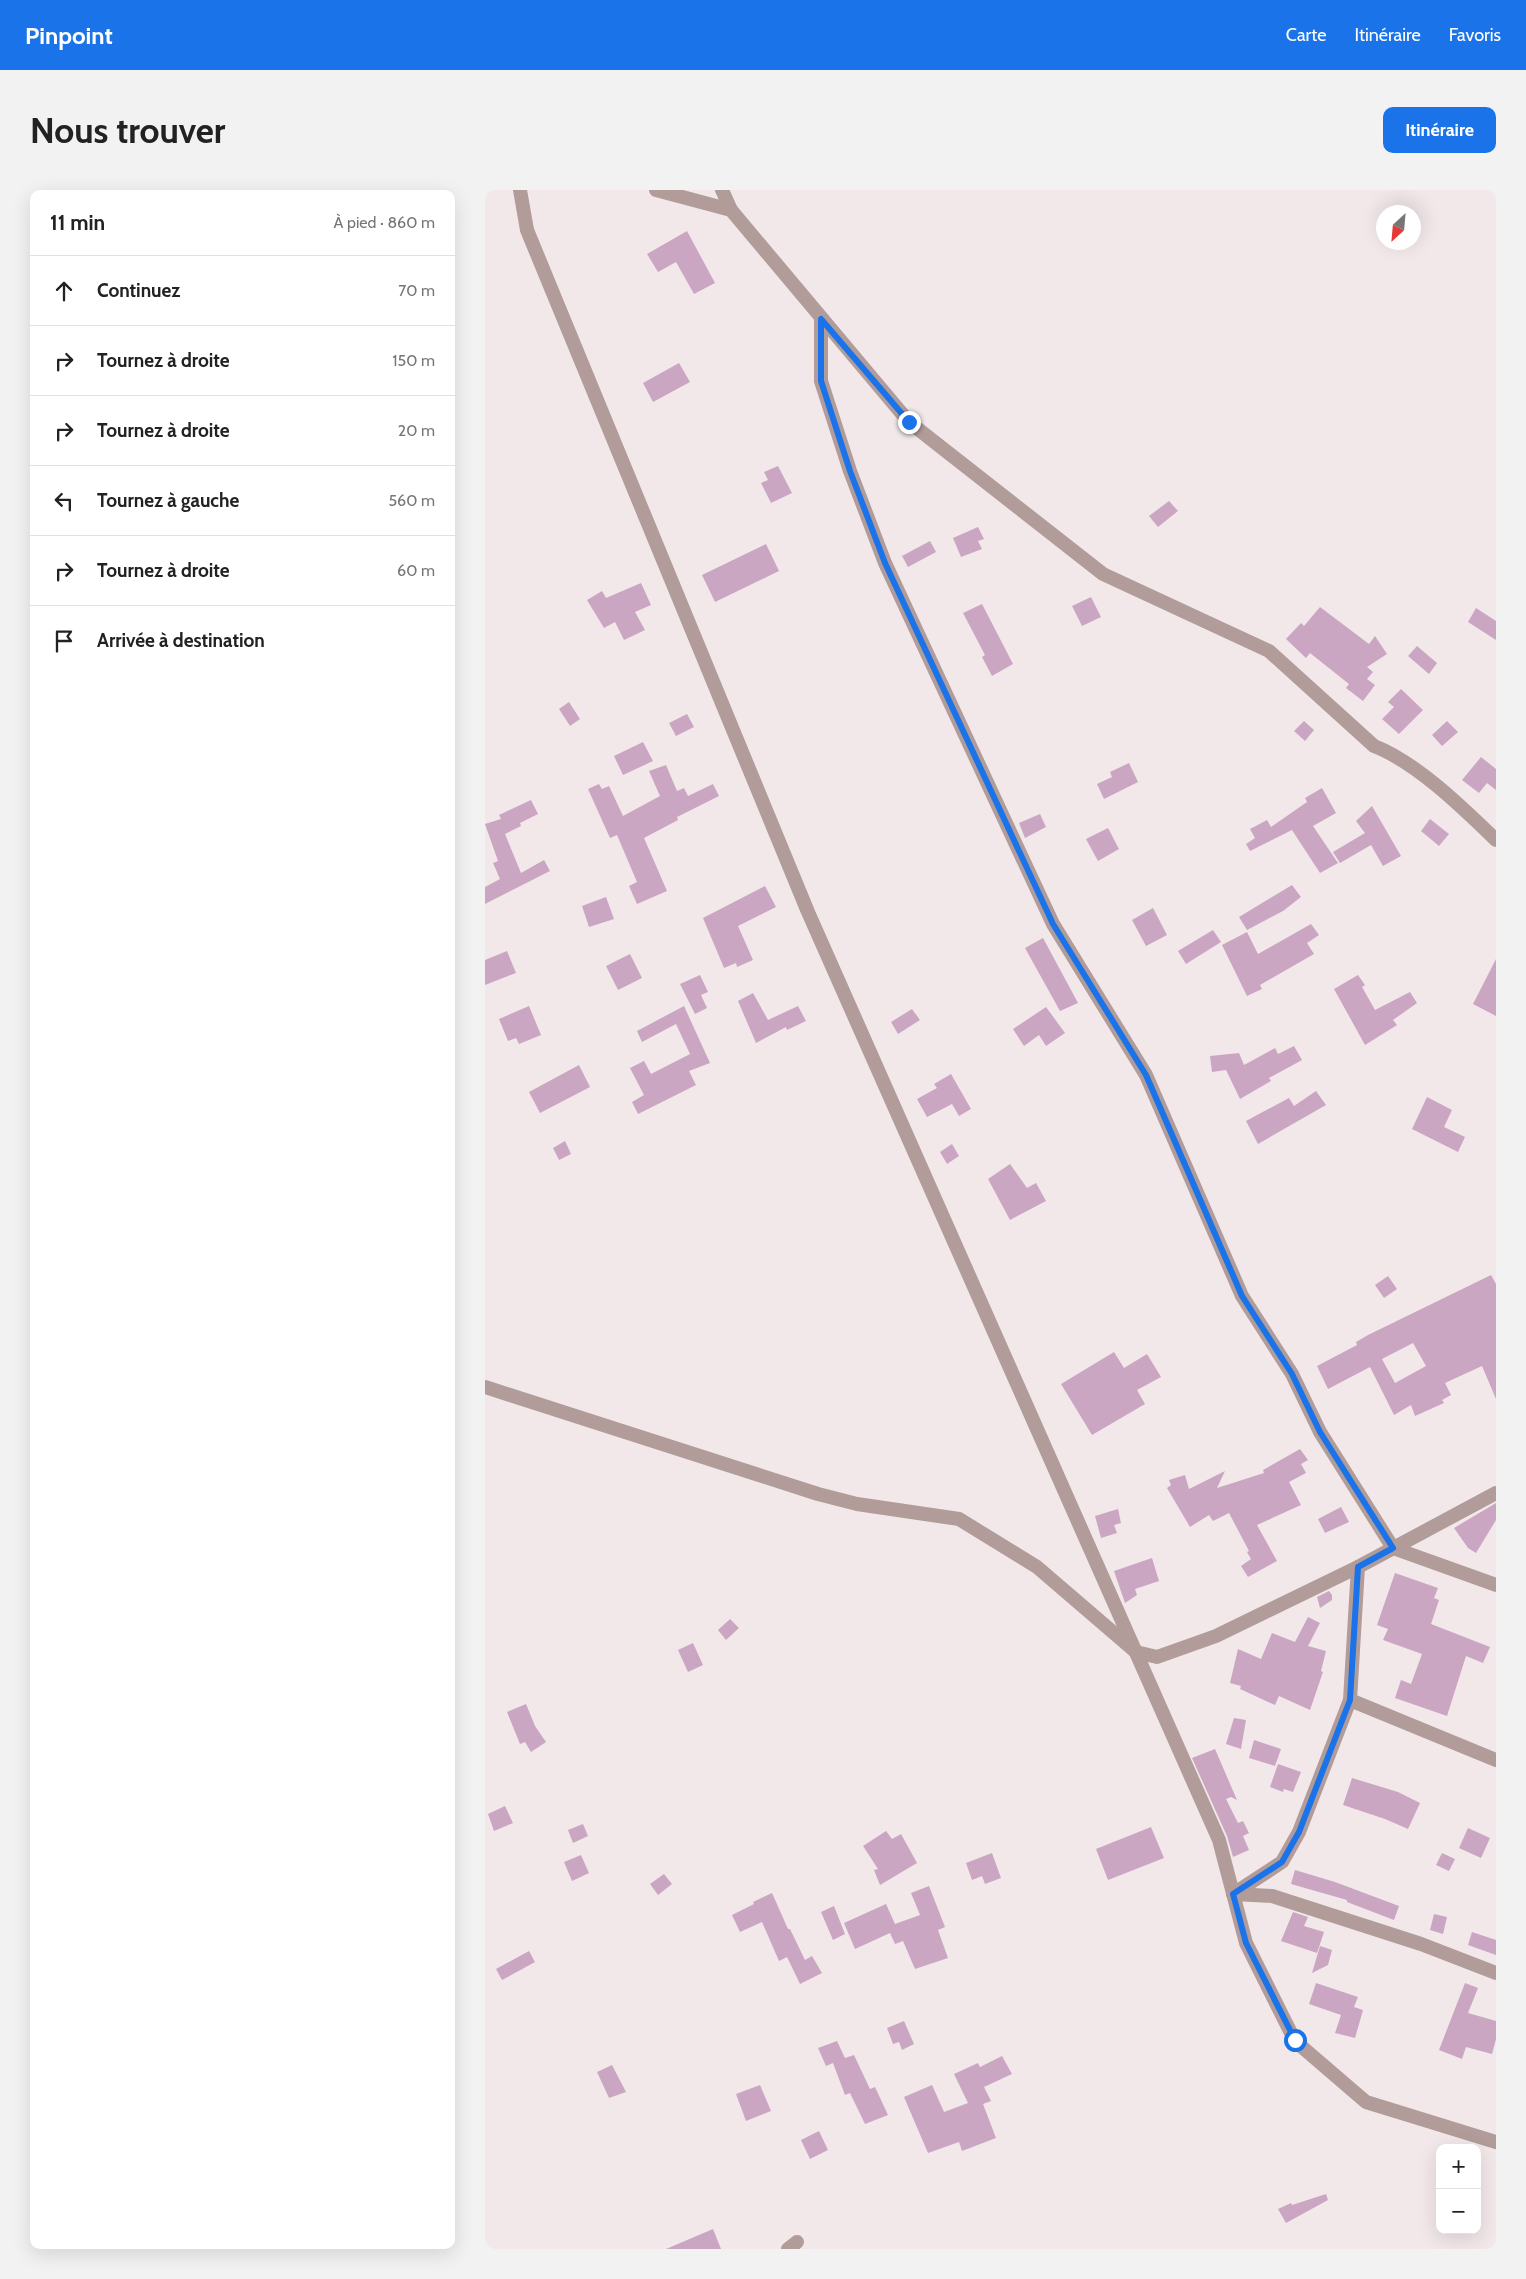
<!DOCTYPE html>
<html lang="fr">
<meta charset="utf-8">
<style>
:root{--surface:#fff;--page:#f2f2f2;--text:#222;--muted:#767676;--line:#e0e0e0;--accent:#1a73e8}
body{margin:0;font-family:Cabin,sans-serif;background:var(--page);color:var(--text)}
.controls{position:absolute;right:15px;bottom:15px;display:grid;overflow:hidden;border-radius:10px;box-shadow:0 5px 20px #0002}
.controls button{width:45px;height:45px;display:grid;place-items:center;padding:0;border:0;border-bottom:1px solid var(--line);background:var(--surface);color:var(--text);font:25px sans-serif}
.compass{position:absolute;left:891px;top:15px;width:45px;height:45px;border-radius:50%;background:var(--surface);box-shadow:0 5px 20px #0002;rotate:206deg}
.stop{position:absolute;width:15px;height:15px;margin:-11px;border:4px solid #1a73e8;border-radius:50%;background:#fff}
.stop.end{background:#1a73e8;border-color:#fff;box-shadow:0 1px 5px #0008}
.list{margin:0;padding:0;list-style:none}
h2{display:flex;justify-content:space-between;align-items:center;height:65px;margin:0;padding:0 20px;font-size:21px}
h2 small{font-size:16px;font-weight:400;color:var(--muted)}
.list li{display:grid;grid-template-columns:32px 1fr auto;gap:15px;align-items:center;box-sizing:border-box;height:70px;padding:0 20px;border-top:1px solid var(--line)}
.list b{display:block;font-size:19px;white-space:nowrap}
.list em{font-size:16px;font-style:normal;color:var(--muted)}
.icon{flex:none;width:28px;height:28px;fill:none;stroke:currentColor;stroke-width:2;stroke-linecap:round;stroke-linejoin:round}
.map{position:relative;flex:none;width:1011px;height:2059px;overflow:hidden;border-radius:10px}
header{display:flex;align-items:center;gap:30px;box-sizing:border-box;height:70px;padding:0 25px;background:var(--accent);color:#fff}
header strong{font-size:24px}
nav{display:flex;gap:28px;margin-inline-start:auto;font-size:18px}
.intro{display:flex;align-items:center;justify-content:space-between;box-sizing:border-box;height:120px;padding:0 30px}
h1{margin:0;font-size:35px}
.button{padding:12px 22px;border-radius:10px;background:var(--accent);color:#fff;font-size:18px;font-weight:700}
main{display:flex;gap:30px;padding:0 30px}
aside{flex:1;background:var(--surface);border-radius:10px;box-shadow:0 5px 20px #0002}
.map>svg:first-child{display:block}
.building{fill:#caa6c2;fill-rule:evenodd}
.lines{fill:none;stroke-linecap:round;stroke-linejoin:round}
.minor{stroke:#b19c99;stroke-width:14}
.tertiary{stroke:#b19c99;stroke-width:14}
.route{stroke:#1a73e8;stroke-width:6}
</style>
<header>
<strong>Pinpoint</strong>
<nav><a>Carte</a><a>Itinéraire</a><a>Favoris</a></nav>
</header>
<div class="intro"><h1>Nous trouver</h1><a class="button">Itinéraire</a></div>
<main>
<aside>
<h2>11 min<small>À pied · 860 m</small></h2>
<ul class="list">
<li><svg class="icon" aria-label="ahead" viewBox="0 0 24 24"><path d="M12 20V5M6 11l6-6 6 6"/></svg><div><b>Continuez</b></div><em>70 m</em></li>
<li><svg class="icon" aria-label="right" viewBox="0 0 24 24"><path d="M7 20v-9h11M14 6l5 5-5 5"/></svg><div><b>Tournez à droite</b></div><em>150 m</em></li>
<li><svg class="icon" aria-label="right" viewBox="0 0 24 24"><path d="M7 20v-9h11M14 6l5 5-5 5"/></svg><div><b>Tournez à droite</b></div><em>20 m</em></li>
<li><svg class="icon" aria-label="left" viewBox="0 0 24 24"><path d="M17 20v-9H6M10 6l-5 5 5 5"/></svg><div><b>Tournez à gauche</b></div><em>560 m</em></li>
<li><svg class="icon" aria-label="right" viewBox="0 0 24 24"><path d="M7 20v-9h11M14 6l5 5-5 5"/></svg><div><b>Tournez à droite</b></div><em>60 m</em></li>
<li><svg class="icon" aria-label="arrive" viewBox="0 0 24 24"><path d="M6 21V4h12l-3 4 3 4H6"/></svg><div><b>Arrivée à destination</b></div></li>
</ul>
</aside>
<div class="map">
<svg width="1011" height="2059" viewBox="0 0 1011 2059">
<rect width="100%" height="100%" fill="#f2e8ea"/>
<!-- building -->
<g class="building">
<polygon points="202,41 230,93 209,104 191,72 173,82 162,64"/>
<polygon points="194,173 205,192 168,212 158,193"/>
<polygon points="293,276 307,303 286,313 276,293 283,290 279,282"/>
<polygon points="684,311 693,321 673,337 664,326"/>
<polygon points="493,337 499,349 493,351 497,359 476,367 468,348"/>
<polygon points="445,351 451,362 423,377 417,366"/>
<polygon points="281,354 294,381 230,412 217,385"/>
<polygon points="156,393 166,415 150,422 160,440 139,450 130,432 119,438 102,410 117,401 121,408"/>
<polygon points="606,407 616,427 597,436 587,416"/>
<polygon points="497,414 528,474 507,486 497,467 500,465 478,423"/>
<polygon points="835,417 884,454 890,446 902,464 882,477 888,482 882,489 890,495 878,511 861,498 864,494 825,463 821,468 801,449 816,433 819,436"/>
<polygon points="991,418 1011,431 1011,450 983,432"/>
<polygon points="932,456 952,473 944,484 923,466"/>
<polygon points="916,499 938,520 914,544 897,529 909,517 903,512"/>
<polygon points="84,512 95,529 85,536 74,519"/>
<polygon points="202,524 209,537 191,546 184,533"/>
<polygon points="819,531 829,540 820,551 809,541"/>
<polygon points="962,531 973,542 957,556 947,545"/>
<polygon points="158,552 168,571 138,585 129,566"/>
<polygon points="996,567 1011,579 1011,600 1002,593 994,603 977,590"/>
<polygon points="644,573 653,592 619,609 612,594 627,587 625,582"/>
<polygon points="181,575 192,601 199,598 203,606 228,594 234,606 192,627 193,630 159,648 182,701 152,714 144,696 152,692 132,645 125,648 103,599 114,594 117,599 124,596 138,626 175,606 164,581"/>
<polygon points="837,598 851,623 828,636 853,673 835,683 807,640 765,661 761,654 770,648 765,639 782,630 786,637 822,612 820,608"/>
<polygon points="46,610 53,624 35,633 36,636 20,644 36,683 59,670 65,681 0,714 0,697 15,689 8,673 13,671 0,634 16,629 14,625"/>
<polygon points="887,616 916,666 898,676 886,655 855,673 848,662 880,643 871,631"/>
<polygon points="555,624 561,637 540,648 534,633"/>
<polygon points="945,629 964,644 954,656 936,641"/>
<polygon points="623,638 634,659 613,671 601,649"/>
<polygon points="807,695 816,707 798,721 762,740 754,727"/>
<polygon points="280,696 291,717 253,736 268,770 252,777 251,773 239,778 218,728"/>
<polygon points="121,707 129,729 104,737 97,716"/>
<polygon points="668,718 682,745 661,756 647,730"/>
<polygon points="826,734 834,745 822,753 829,764 775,795 777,799 762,806 737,755 762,742 773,764"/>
<polygon points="728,740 736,752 701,774 693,761"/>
<polygon points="558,748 593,813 575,821 540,758"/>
<polygon points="22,761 31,783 0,795 0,770"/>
<polygon points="145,764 157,788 133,800 121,776"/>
<polygon points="1011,769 1011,826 988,814"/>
<polygon points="215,785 223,802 216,805 222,818 210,824 195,794"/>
<polygon points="873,785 880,795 877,797 890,820 925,802 932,813 908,830 912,835 880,855 849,799"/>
<polygon points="268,803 283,830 313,816 321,831 302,840 301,837 271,853 253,811"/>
<polygon points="44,816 56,845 34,854 31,848 23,851 14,829"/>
<polygon points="199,816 225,873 204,881 211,895 153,924 147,912 159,905 145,878 159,871 166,884 205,864 191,834 157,852 152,841"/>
<polygon points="561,817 580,843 561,856 554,845 539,856 528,839"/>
<polygon points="427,819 435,830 413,844 406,832"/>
<polygon points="809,856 817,870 784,888 786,891 755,909 741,880 727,882 725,866 754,863 759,875 790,858 793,864"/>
<polygon points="94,875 105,897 55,923 44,902"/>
<polygon points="466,884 486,919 474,926 467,914 442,927 432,909 452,898 449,894"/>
<polygon points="831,901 841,915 773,954 761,931 804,908 809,916"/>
<polygon points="942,907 967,920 959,937 980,947 973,962 927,939"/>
<polygon points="80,951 86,964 74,970 68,958"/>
<polygon points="467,954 474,966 462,974 455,962"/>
<polygon points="525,974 542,998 551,993 561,1011 525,1030 503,989"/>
<path d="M1006,1085l5,9v115l-14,-33 -37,17 6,12 -9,5 2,3 -29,13 -4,-11 -17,10 -24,-48 -42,22 -11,-23 40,-21 -1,-3 12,-7zM928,1153l13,23 -31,17 -13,-24z"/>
<polygon points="903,1086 912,1099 899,1108 890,1095"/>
<polygon points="629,1162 639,1178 662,1164 676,1187 652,1200 660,1214 607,1245 576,1194"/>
<polygon points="815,1259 823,1270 816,1274 821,1283 804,1292 816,1315 772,1335 792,1371 763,1387 756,1376 766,1369 762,1362 764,1361 744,1323 728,1331 724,1325 705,1337 682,1298 686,1295 684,1290 700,1285 704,1299 740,1281 732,1298 779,1283 778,1280"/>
<polygon points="1011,1313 1011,1330 991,1363 983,1358 969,1338"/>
<polygon points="856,1317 864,1332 840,1343 833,1329"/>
<polygon points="633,1319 636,1333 629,1335 632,1343 616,1348 610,1326"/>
<polygon points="667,1368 674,1391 650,1399 652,1405 640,1413 629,1381"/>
<polygon points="910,1383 953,1398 949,1408 954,1410 946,1434 1005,1457 998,1473 981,1466 962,1526 910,1508 916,1490 926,1494 937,1464 898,1450 903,1439 892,1435"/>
<polygon points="844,1401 847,1405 847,1410 835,1418 832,1407"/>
<polygon points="823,1427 835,1433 823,1456 841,1461 836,1481 838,1482 825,1520 794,1506 790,1515 755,1499 756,1496 745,1493 753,1459 776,1469 787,1443 810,1452"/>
<polygon points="245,1429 254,1438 241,1450 233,1440"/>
<polygon points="208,1453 218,1475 203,1482 193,1460"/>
<polygon points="41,1514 50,1536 61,1552 46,1562 40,1552 35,1554 22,1522"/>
<polygon points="749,1528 761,1530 756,1559 741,1554"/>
<polygon points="769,1550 796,1559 790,1576 764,1568"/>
<polygon points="730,1559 752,1610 746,1607 741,1609 753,1633 758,1631 764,1643 758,1646 764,1660 748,1667 742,1646 707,1568"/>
<polygon points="793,1574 816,1582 808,1602 799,1599 798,1602 785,1597"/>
<polygon points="867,1588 913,1602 935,1613 923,1639 900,1629 858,1615"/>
<polygon points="20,1616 28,1633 9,1641 3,1624"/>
<polygon points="98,1634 103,1646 88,1653 83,1640"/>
<polygon points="666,1637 679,1668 623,1690 611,1659"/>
<polygon points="983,1638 1005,1648 996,1668 974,1658"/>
<polygon points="401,1641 407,1649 416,1644 432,1673 395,1695 389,1680 393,1679 378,1656"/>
<polygon points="507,1663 516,1688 500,1694 497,1686 487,1690 481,1673"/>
<polygon points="957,1663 970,1669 964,1681 951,1675"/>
<polygon points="96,1665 104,1683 87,1691 79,1672"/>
<polygon points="810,1680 850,1692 914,1716 909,1730 862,1712 862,1710 806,1694"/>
<polygon points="179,1684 187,1694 173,1705 165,1694"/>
<polygon points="444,1696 460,1737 453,1740 463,1768 430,1779 418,1751 410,1754 405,1743 370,1759 359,1733 401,1714 410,1734 435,1725 426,1703"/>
<polygon points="287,1703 303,1739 305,1739 320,1770 327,1766 337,1783 315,1794 302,1767 294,1771 277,1732 255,1742 247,1725 269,1714 268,1712"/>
<polygon points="349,1716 360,1744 348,1750 336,1722"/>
<polygon points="808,1722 823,1727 819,1736 839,1742 832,1763 796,1751"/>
<polygon points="949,1724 962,1727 958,1744 945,1740"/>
<polygon points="987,1742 1011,1750 1011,1765 983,1755"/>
<polygon points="835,1756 847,1760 843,1775 827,1783"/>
<polygon points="44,1761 50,1772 17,1790 11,1779"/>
<polygon points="831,1793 873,1807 869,1817 878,1820 870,1848 850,1843 856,1825 824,1814"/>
<polygon points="980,1793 993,1798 983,1823 1011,1831 1011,1849 1007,1864 981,1857 977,1869 954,1860"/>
<polygon points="419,1831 429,1854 417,1860 414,1852 408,1854 402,1838"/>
<polygon points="352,1851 360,1868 369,1865 385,1899 390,1897 403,1925 380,1934 365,1903 360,1905 348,1873 341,1876 333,1858"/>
<polygon points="517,1866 527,1884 499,1897 506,1911 498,1914 511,1948 477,1961 474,1952 443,1963 419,1907 447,1895 459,1922 483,1913 469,1884 493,1873 495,1877"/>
<polygon points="127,1875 141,1902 124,1908 112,1882"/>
<polygon points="275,1895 286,1921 261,1931 251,1904"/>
<polygon points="334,1941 343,1960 325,1969 316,1950"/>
<polygon points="841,2004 843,2010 801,2033 793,2019 806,2013 807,2015"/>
<polygon points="228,2039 236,2059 181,2059"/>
</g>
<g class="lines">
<!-- minor -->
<g class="minor">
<polyline points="35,0 42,40 323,722 734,1650 761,1753 810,1851 881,1912 1011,1952"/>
<path d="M171,0l75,20 178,212 194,152 166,77 105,95c42,16 89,62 122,94"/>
<polyline points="237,0 246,20"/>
<polyline points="336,129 336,191 365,281 400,373 568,734 661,885 757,1106 807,1184 835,1242 908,1358 1011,1395"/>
<polyline points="651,1462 672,1467 731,1446 873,1377 1011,1303"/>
<polyline points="865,1510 1011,1570"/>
<polyline points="748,1704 797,1672 814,1642 865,1510 873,1377"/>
<polyline points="748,1704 787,1706 936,1754 1011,1783"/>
<polyline points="303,2059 312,2052"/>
</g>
<!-- tertiary -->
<polyline class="tertiary" points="0,1197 333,1304 372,1314 474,1329 552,1377 651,1462"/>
</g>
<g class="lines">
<!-- route -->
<polyline class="route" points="424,232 336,129 336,191 365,281 400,373 568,734 661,885 757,1106 807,1184 835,1242 908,1358 873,1377 865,1510 814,1642 797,1672 748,1704 761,1753 810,1850"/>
</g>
</svg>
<div class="controls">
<button>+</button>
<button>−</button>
</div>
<svg class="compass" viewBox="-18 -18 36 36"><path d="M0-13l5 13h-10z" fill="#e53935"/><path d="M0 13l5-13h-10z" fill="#767676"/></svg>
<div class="stop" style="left:810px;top:1850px"></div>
<div class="stop end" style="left:424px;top:232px"></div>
</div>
</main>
